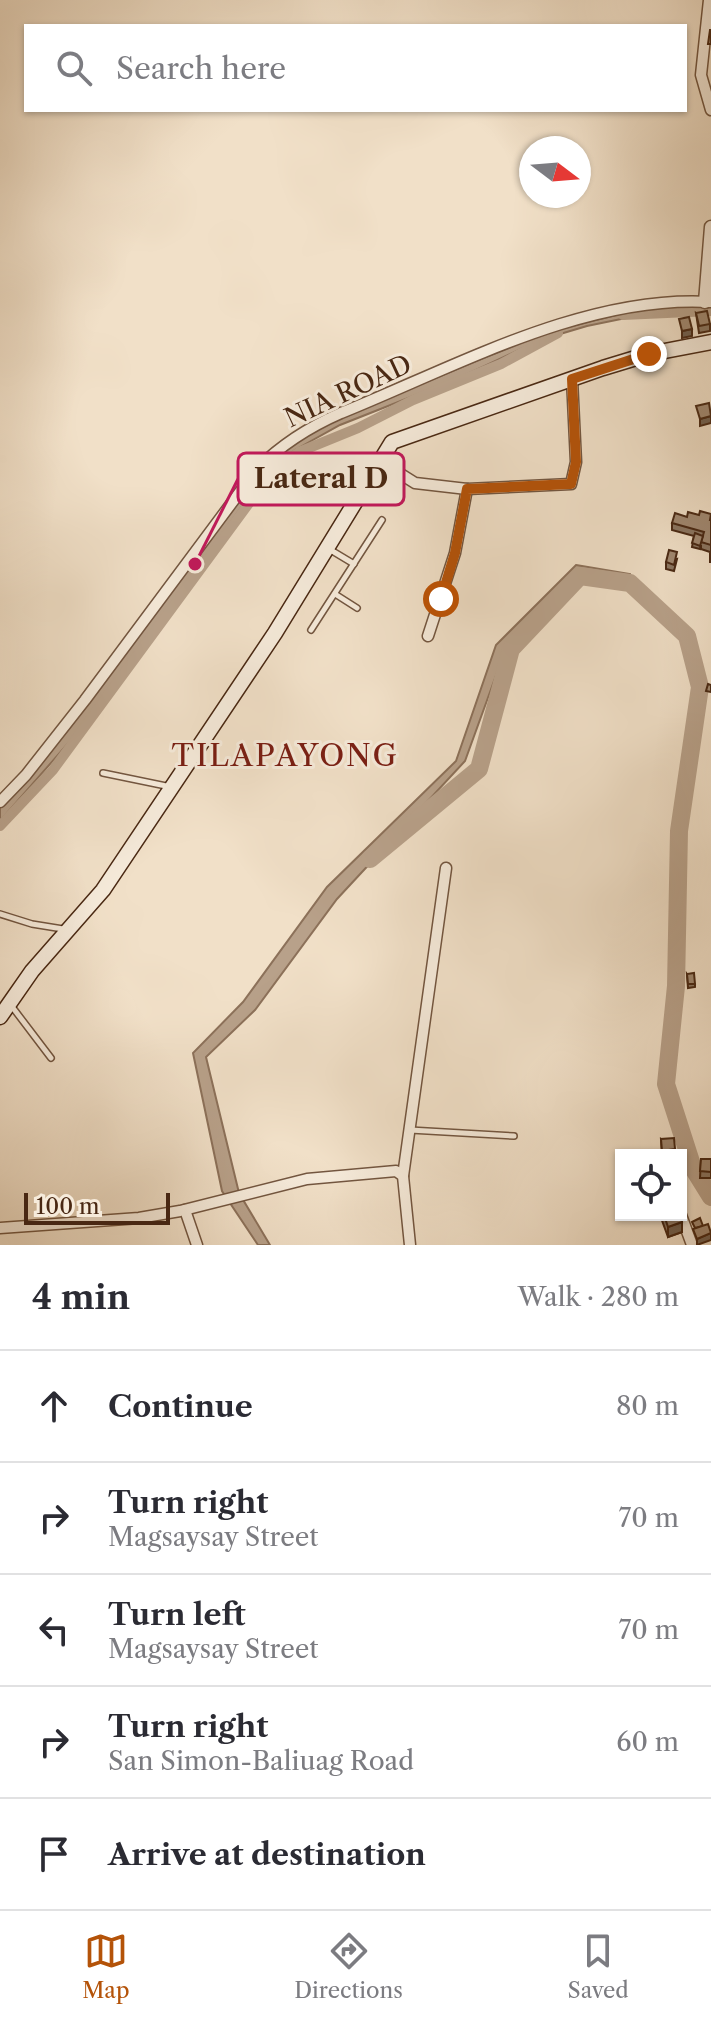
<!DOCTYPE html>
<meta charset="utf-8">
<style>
:root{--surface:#fff;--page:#f2f2f3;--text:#2b2b33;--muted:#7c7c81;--line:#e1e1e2;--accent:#b45309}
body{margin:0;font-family:"Libre Caslon Text",serif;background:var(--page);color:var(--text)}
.controls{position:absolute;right:24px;bottom:24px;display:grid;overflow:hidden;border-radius:0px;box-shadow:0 2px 6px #0004}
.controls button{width:72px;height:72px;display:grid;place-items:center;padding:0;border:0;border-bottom:2px solid var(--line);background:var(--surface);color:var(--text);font:40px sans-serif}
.compass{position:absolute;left:519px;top:136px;width:72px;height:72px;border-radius:50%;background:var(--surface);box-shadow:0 2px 6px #0004;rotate:106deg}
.scale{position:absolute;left:24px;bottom:20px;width:146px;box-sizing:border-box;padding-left:8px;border:4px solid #492813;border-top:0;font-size:22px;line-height:28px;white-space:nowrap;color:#492813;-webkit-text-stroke:6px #f6ebdb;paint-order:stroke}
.stop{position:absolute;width:24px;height:24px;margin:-18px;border:6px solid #b45309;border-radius:50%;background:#fff}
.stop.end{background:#b45309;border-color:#fff;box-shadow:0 2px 8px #0008}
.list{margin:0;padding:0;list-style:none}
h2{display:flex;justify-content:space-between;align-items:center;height:104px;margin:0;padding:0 32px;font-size:34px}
h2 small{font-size:26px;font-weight:400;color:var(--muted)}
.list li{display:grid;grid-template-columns:52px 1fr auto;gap:24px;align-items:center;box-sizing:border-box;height:112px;padding:0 32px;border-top:2px solid var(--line)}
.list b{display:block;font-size:30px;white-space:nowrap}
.list p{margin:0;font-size:26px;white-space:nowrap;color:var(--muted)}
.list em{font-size:26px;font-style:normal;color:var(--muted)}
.icon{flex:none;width:44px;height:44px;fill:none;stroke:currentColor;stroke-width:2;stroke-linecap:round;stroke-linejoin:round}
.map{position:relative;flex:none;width:711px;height:1245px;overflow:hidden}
.search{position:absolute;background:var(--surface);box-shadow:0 2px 6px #0004;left:24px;right:24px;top:24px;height:88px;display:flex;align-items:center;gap:20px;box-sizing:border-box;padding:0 28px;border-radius:0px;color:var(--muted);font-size:30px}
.sheet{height:664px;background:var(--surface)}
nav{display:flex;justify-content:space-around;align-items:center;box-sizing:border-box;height:112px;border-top:2px solid var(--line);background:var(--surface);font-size:22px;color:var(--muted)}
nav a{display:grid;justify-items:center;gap:4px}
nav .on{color:var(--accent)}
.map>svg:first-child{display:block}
.water{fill:#b8a18a;stroke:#8c715a;stroke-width:2}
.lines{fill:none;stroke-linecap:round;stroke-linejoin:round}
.canal{stroke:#b8a18a;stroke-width:10}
.river{stroke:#b8a18a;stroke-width:18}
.service-casing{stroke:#735640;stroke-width:8}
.minor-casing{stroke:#735640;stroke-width:13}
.tertiary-casing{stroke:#735640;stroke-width:15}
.secondary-casing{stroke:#492813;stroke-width:17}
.service{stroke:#f6ebdb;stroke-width:5}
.minor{stroke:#f6ebdb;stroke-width:10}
.tertiary{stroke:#f6ebdb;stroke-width:12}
.secondary{stroke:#f6ebdb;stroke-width:14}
.wall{fill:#8a7561;stroke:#492813;stroke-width:2}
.shaded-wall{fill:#705f4f;stroke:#492813;stroke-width:2}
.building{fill:#a08871;stroke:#492813;stroke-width:2}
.route{stroke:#b45309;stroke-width:10}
.labels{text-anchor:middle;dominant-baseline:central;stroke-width:6;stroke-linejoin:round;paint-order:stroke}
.street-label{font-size:26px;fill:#492813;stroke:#f6ebdb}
.quarter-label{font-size:30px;letter-spacing:2px;fill:#7a1f14;stroke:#f6ebdb}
.leader{fill:none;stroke:#c2185b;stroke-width:3}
.callout-dot{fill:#c2185b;stroke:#f6ebdb;stroke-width:3}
.callout{fill:#f6ebdb;stroke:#c2185b;stroke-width:3}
.callout-label{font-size:28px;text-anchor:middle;font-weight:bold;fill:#492813}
</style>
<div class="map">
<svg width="711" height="1245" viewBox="0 0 711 1245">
<rect width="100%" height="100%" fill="#f1e0c8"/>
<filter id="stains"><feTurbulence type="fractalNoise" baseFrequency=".0025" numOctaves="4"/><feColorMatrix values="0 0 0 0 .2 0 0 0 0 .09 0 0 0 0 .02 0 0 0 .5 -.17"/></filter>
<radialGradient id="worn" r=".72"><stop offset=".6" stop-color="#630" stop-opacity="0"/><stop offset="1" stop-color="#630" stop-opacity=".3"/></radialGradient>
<!-- water -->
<g class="water">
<polygon points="636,310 636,316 587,326 540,340 459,378 340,425 295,450 262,478 190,580 79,731 0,821 0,807 257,475 278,454 327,423 544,333"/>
<polygon points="576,565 630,574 630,583 580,576 506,648 465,761 337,899 255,1010 206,1057 239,1193 270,1245 258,1245 222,1191 193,1053 243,1002 327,887 456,761 496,645"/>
</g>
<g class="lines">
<!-- canal -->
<g class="canal">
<polyline points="623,315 711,311"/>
<polyline points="0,826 53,770 272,472 299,452 358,428 413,400 501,364 558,333"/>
</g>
<!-- river -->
<polyline class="river" points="370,859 479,769 511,649 580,576 630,583 687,636 700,687 679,831 676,986 666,1084 693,1168 711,1197"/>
<defs>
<g id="service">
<polyline points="329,549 354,564"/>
<polyline points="335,594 357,608"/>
<polyline points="311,630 382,520"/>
<polyline points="103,773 171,787"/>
<polyline points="0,914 32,924 63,929"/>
<polyline points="10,1004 51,1058"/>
<polyline points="410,1130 514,1136"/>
</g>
<g id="minor">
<polyline points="709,0 701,75 711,110"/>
<polyline points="380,461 415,483 467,489 571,484 576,462 572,379"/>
<polyline points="428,636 455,553 467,489"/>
<path d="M0,802l26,-27 59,-75 172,-231c25,-25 52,-42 84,-56 114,-46 245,-119 370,-111"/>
<polyline points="403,1176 446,868"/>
<polyline points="185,1210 197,1245"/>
<polyline points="681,1215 692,1245"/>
<polyline points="0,1228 139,1218 180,1211 307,1179 396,1171 403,1176 410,1245"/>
</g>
<polyline id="tertiary" points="705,302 711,227"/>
<polyline id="secondary" points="0,1017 32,971 103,890 275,633 392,442 603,368 649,354 711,342"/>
</defs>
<!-- service casing -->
<use href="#service" class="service-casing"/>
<!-- minor casing -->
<use href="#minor" class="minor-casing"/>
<!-- tertiary casing -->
<use href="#tertiary" class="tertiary-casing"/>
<!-- secondary casing -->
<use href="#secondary" class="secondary-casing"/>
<!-- service -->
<use href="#service" class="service"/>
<!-- minor -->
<use href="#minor" class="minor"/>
<!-- tertiary -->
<use href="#tertiary" class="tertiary"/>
<!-- secondary -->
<use href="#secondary" class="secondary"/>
</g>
<!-- wall -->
<g class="wall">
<polygon points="696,313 710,324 710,331 699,333"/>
<polygon points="711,514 711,562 710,562 710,552 701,549 701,545 700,549 692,547 694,536 672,530 672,523 687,517"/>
<polygon points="677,559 674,571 666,569 666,562"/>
<polygon points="687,974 695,984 695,987 688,988"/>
<polygon points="661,1139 675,1149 675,1155 677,1155 662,1155"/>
<polygon points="701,1159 711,1159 711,1178 700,1178"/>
<polygon points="660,1215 680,1215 682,1232 668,1237"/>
</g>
<!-- shaded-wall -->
<g class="shaded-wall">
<polygon points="692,329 692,336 682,338 682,331"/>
<polygon points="711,416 711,423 700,426 700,419"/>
<polygon points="682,1222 682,1232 668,1237 668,1227"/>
<polygon points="711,1233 711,1240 697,1245 697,1239"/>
</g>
<!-- building -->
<g class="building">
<polygon points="710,30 711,30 711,44 708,44"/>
<polygon points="707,311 710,324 699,326 696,313"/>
<polygon points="689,317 692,329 682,331 679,319"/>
<polygon points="709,403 711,416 700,419 696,406"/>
<polygon points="700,511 711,514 710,520 711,520 711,545 701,542 704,532 672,523 675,513 687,517 688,512 699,515"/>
<polygon points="695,533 703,536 700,546 692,543"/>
<polygon points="669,550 677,552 674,565 666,562"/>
<polygon points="708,684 711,685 711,692 706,691"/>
<polygon points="694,973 695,984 688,984 687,974"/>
<polygon points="674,1138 675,1149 662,1151 661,1139"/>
<rect x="627" y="1152" width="20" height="3"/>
<polygon points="701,1159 711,1159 711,1172 700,1171"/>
<polygon points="664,1215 680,1215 682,1222 668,1227"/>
<polygon points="700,1218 703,1226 695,1228 692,1222"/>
<polygon points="708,1224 711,1233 697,1239 693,1229"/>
</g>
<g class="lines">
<!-- route -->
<polyline class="route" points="441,599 455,553 467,489 571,484 576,462 572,379 649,354"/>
</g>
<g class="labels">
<!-- street labels -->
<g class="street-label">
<text transform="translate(348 391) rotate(-25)">NIA ROAD</text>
</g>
<!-- quarter labels -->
<g class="quarter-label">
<text x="285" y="755">TILAPAYONG</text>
</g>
</g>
<!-- callouts -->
<path class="leader" d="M195 564L238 479"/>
<circle class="callout-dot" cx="195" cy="564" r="8"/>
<rect class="callout" x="238" y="453" width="166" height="52" rx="8"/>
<g class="callout-label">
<text x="321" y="488">Lateral D</text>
</g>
<rect width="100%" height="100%" filter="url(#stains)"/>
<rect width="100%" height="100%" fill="url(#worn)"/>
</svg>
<div class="controls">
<button><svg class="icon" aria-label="locate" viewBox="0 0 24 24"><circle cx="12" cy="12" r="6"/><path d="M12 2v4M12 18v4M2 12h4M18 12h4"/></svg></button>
</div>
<svg class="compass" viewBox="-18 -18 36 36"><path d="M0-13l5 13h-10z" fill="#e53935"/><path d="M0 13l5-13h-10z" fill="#7c7c81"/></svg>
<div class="scale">100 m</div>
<div class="stop" style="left:441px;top:599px"></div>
<div class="stop end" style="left:649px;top:354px"></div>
<div class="search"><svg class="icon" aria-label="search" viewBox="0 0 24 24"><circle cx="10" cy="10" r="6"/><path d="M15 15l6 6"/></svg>Search here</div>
</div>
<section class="sheet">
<h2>4 min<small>Walk · 280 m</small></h2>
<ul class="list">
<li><svg class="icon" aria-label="ahead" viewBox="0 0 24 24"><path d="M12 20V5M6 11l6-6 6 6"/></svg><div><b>Continue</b></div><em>80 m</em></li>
<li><svg class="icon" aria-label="right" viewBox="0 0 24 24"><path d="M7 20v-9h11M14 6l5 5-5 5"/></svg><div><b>Turn right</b><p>Magsaysay Street</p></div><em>70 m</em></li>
<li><svg class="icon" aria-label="left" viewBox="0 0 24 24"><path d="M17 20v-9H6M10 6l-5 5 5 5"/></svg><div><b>Turn left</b><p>Magsaysay Street</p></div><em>70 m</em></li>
<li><svg class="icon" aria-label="right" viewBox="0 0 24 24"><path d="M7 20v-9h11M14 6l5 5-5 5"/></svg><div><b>Turn right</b><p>San Simon-Baliuag Road</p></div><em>60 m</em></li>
<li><svg class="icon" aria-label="arrive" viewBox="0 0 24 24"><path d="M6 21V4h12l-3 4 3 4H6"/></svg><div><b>Arrive at destination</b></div></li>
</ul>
</section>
<nav>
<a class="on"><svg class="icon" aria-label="map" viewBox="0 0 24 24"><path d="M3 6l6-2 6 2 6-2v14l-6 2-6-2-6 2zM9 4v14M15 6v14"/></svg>Map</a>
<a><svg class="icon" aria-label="directions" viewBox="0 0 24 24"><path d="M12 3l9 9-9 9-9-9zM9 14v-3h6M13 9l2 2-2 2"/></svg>Directions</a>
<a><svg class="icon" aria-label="saved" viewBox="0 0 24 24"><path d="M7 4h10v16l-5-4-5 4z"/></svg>Saved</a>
</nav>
